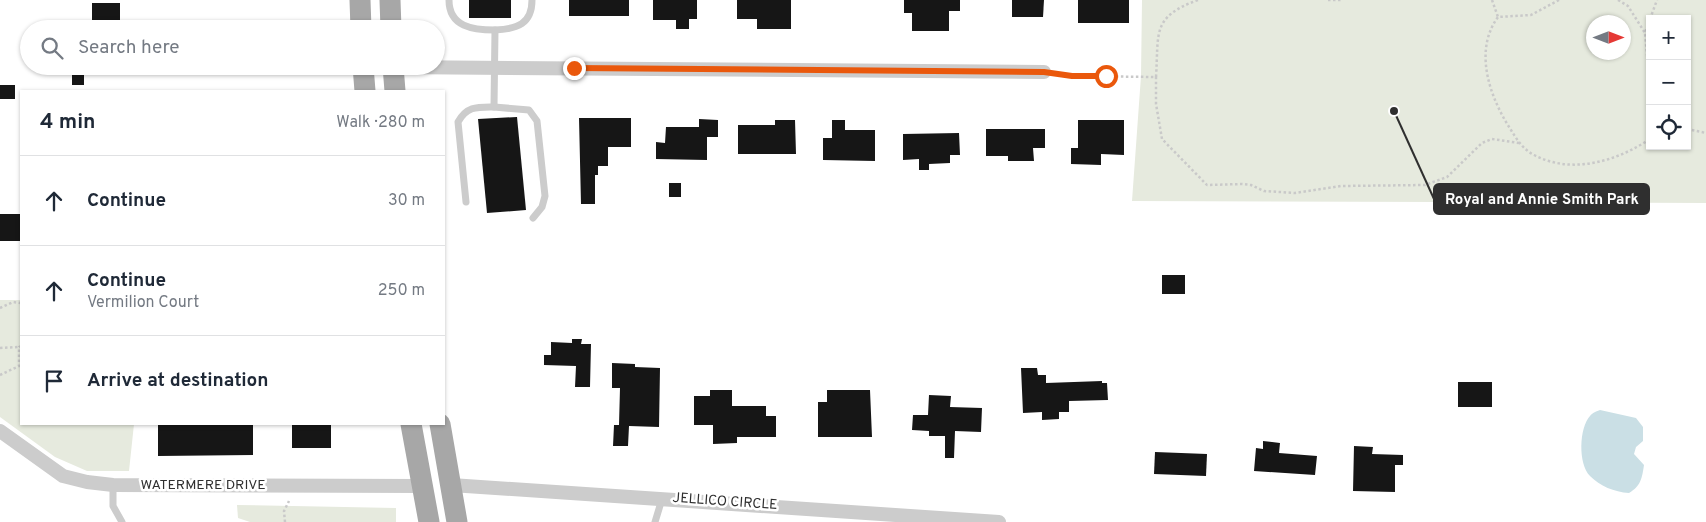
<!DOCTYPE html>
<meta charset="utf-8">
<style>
:root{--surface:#fff;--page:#f6f6f7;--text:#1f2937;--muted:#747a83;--line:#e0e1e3}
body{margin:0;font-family:Overpass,sans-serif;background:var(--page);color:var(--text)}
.controls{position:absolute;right:15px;top:15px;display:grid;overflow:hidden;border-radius:0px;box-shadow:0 1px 4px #0004}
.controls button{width:45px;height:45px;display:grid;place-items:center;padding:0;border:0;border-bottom:1px solid var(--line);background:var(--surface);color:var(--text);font:25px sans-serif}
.compass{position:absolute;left:1586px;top:15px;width:45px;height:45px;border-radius:50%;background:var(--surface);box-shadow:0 1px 4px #0004;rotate:90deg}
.stop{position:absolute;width:15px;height:15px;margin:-11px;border:4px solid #ea580c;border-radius:50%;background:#fff}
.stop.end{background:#ea580c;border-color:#fff;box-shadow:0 1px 5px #0008}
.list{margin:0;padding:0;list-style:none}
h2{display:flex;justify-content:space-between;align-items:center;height:65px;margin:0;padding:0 20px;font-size:21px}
h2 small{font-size:16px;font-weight:400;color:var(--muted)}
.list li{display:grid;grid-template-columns:32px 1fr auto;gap:15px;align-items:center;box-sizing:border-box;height:90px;padding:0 20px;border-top:1px solid var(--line)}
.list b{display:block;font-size:19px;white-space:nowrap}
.list p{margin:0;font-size:16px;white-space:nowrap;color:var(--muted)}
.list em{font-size:16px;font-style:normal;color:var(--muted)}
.icon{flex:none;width:28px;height:28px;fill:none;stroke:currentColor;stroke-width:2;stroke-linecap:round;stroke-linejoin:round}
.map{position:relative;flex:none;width:1706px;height:522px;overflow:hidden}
.search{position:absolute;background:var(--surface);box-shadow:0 1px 4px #0004;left:20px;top:20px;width:425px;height:55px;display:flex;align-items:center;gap:12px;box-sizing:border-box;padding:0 18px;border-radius:28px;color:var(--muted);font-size:19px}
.panel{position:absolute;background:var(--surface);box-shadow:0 1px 4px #0004;left:20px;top:90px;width:425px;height:335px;border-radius:0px}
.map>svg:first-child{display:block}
.green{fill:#e6eade;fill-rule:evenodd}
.water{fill:#cadfe5}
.building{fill:#161616}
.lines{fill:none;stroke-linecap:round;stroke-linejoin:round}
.path{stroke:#c9c9c9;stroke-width:2.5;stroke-dasharray:2.5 2.5;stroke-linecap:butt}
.lane{stroke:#ccc;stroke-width:7}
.street{stroke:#ccc;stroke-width:14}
.primary{stroke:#a7a7a7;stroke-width:21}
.route{stroke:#ea580c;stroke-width:6}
.labels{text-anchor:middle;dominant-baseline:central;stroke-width:5;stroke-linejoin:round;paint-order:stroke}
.street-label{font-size:14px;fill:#2f2f2f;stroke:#fff}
.leader{fill:none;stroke:#2f2f2f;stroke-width:2}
.callout-dot{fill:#2f2f2f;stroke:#fff;stroke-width:2}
.callout{fill:#2f2f2f;stroke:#2f2f2f;stroke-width:2}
.callout-label{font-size:15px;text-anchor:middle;font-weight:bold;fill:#fff}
</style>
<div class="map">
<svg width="1706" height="522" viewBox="0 0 1706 522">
<rect width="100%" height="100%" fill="#fff"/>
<!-- green -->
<g class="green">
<path d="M1142,0h564v203l-574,-2 9,-125zM1650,19h37v127h-37zM1594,22h30v30h-30z"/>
<polygon points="0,300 21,300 21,424 134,424 129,471 87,471 55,457 0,417"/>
<polygon points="237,505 396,508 396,522 250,522 238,518"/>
</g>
<!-- water -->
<path class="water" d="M1600,410l36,8 7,9v14l-7,6 -2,7 10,11c-2,13 -3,21 -15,28 -15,-1 -29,-7 -39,-17 -12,-12 -11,-48 0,-60 2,-3 7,-5 10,-6z"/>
<!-- building -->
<g class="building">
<rect x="469" y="0" width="42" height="18"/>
<rect x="569" y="0" width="60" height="16"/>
<polygon points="653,0 697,0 697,19 689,19 689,29 676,29 676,20 653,20"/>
<polygon points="737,0 791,0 791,29 757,29 757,19 737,19"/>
<polygon points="904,0 960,0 960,11 949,11 949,31 912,31 912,13 904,13"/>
<polygon points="1012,0 1044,0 1043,17 1012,17"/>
<rect x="1078" y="0" width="51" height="23"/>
<rect x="92" y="3" width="28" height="26"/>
<rect x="72" y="66" width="12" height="19"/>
<rect x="0" y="85" width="15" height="14"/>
<polygon points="517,117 526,210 487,213 478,119"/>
<polygon points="579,118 631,118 631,147 608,147 608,166 598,166 598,175 595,175 595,204 581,204"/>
<polygon points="699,119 718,120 718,137 707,137 707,160 656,159 656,142 665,143 666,127 699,127"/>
<polygon points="775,120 795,120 796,154 738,154 738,125 775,125"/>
<polygon points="832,120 845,120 845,130 875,130 875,161 823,160 823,138 832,138"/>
<polygon points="1078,120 1124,120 1124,155 1101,154 1101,165 1071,164 1071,148 1078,148"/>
<polygon points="986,129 1045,129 1045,148 1033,148 1034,161 1008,161 1008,156 986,156"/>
<polygon points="959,133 960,155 950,155 950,163 929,164 929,170 919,170 919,159 903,160 903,134"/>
<rect x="669" y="183" width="12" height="14"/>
<rect x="0" y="214" width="21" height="27"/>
<rect x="1162" y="275" width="23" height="19"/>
<polygon points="572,339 582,339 581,344 591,344 590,387 575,387 576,366 544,365 544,355 551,355 551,342 572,343"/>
<polygon points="612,363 635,364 635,367 660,368 659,427 629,426 628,446 613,446 614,425 619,425 620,388 612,388"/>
<polygon points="1021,368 1037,368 1038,375 1046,375 1046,383 1102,381 1102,383 1107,383 1108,400 1069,401 1069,412 1059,412 1059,419 1042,420 1042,412 1023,413"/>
<rect x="1458" y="382" width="34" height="25"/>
<polygon points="710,390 732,390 732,406 766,406 766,416 776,416 776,437 737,437 737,443 713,444 713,425 694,425 694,396 710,396"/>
<polygon points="827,390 870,390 872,437 818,437 818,402 827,402"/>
<polygon points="929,395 951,396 950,407 982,408 981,432 955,431 954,458 945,458 945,436 929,436 929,431 912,430 913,415 928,415"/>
<polygon points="158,424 253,424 253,455 158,456"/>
<rect x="292" y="424" width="39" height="24"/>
<polygon points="1263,441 1280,443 1279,453 1317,456 1315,475 1254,471 1256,448 1263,449"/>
<polygon points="1354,446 1373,447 1372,454 1403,455 1403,465 1395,465 1395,492 1353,491"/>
<polygon points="1155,452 1207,454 1206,476 1154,474"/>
</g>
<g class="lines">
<!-- path -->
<g class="path">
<polyline points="1328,0 1342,0"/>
<polyline points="1492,0 1498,17"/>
<path d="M1559,0l-28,15 -33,2c-25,34 -8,81 13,113 6,10 13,20 23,25 38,20 83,6 116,-16"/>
<polyline points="1618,0 1628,6 1645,33"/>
<polyline points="1650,19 1657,0"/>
<polyline points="1650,20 1645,33 1650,88"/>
<polyline points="1056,74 1072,76 1156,77 1156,104 1162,139 1207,185 1242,184 1251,185 1264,191 1295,193 1341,186 1425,185 1447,177 1482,143 1492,139 1519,143"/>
<path d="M1156,77c3,-44 -5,-60 42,-77"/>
<polyline points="1687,129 1706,133"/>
<polyline points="0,308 13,302 21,303"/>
<polyline points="0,348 19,347"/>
<polyline points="0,375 19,366 19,347 21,346"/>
<polyline points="285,522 284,511 289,501"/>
</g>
<!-- lane -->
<g class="lane">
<path d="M449,0c0,27 24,30 46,30"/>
<polyline points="494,107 529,110 537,121 545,196 542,207 533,218"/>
<path d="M466,202l-8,-80c9,-16 19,-15 36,-15l1,-77c22,-1 37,-6 37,-30"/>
<polyline points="113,485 113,506 122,522"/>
<polyline points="655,522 662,499"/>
</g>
<!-- street -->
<g class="street">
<polyline points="393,67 1044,72"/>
<polyline points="0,431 63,476 87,482 113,485 422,486"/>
<polyline points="451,485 999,522"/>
</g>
<!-- primary -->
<g class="primary">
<polyline points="360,0 361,29"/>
<polyline points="390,0 391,29"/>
<polyline points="363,66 365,91"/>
<polyline points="393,66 395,91"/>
<polyline points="411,424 429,522"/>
<polyline points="440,424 457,522"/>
</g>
</g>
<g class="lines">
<!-- route -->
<polyline class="route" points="574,68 1044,72 1072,76 1106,76"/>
</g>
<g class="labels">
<!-- street labels -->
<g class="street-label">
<text x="203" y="485">WATERMERE DRIVE</text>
<text transform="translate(725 502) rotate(4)">JELLICO CIRCLE</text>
</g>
</g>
<!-- callouts -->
<path class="leader" d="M1394 111L1434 199"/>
<circle class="callout-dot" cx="1394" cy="111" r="5"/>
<rect class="callout" x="1434" y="184" width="215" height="30" rx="5"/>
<g class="callout-label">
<text x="1542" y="204">Royal and Annie Smith Park</text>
</g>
</svg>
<div class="controls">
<button>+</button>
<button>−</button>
<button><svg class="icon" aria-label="locate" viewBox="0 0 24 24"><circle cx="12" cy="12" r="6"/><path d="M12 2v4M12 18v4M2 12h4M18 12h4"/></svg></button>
</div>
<svg class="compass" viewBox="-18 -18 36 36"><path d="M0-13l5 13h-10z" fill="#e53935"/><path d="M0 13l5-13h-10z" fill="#747a83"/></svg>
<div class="stop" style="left:1106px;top:76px"></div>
<div class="stop end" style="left:574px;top:68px"></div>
<div class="search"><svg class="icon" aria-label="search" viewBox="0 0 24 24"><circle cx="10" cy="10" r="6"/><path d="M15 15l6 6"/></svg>Search here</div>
<section class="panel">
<h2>4 min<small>Walk · 280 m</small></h2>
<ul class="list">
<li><svg class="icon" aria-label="ahead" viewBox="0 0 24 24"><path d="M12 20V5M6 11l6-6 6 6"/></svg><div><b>Continue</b></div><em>30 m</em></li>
<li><svg class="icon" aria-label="ahead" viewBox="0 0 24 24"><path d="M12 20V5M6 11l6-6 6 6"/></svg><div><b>Continue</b><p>Vermilion Court</p></div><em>250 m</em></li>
<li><svg class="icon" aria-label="arrive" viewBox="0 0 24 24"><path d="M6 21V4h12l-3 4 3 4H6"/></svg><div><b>Arrive at destination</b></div></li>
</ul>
</section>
</div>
